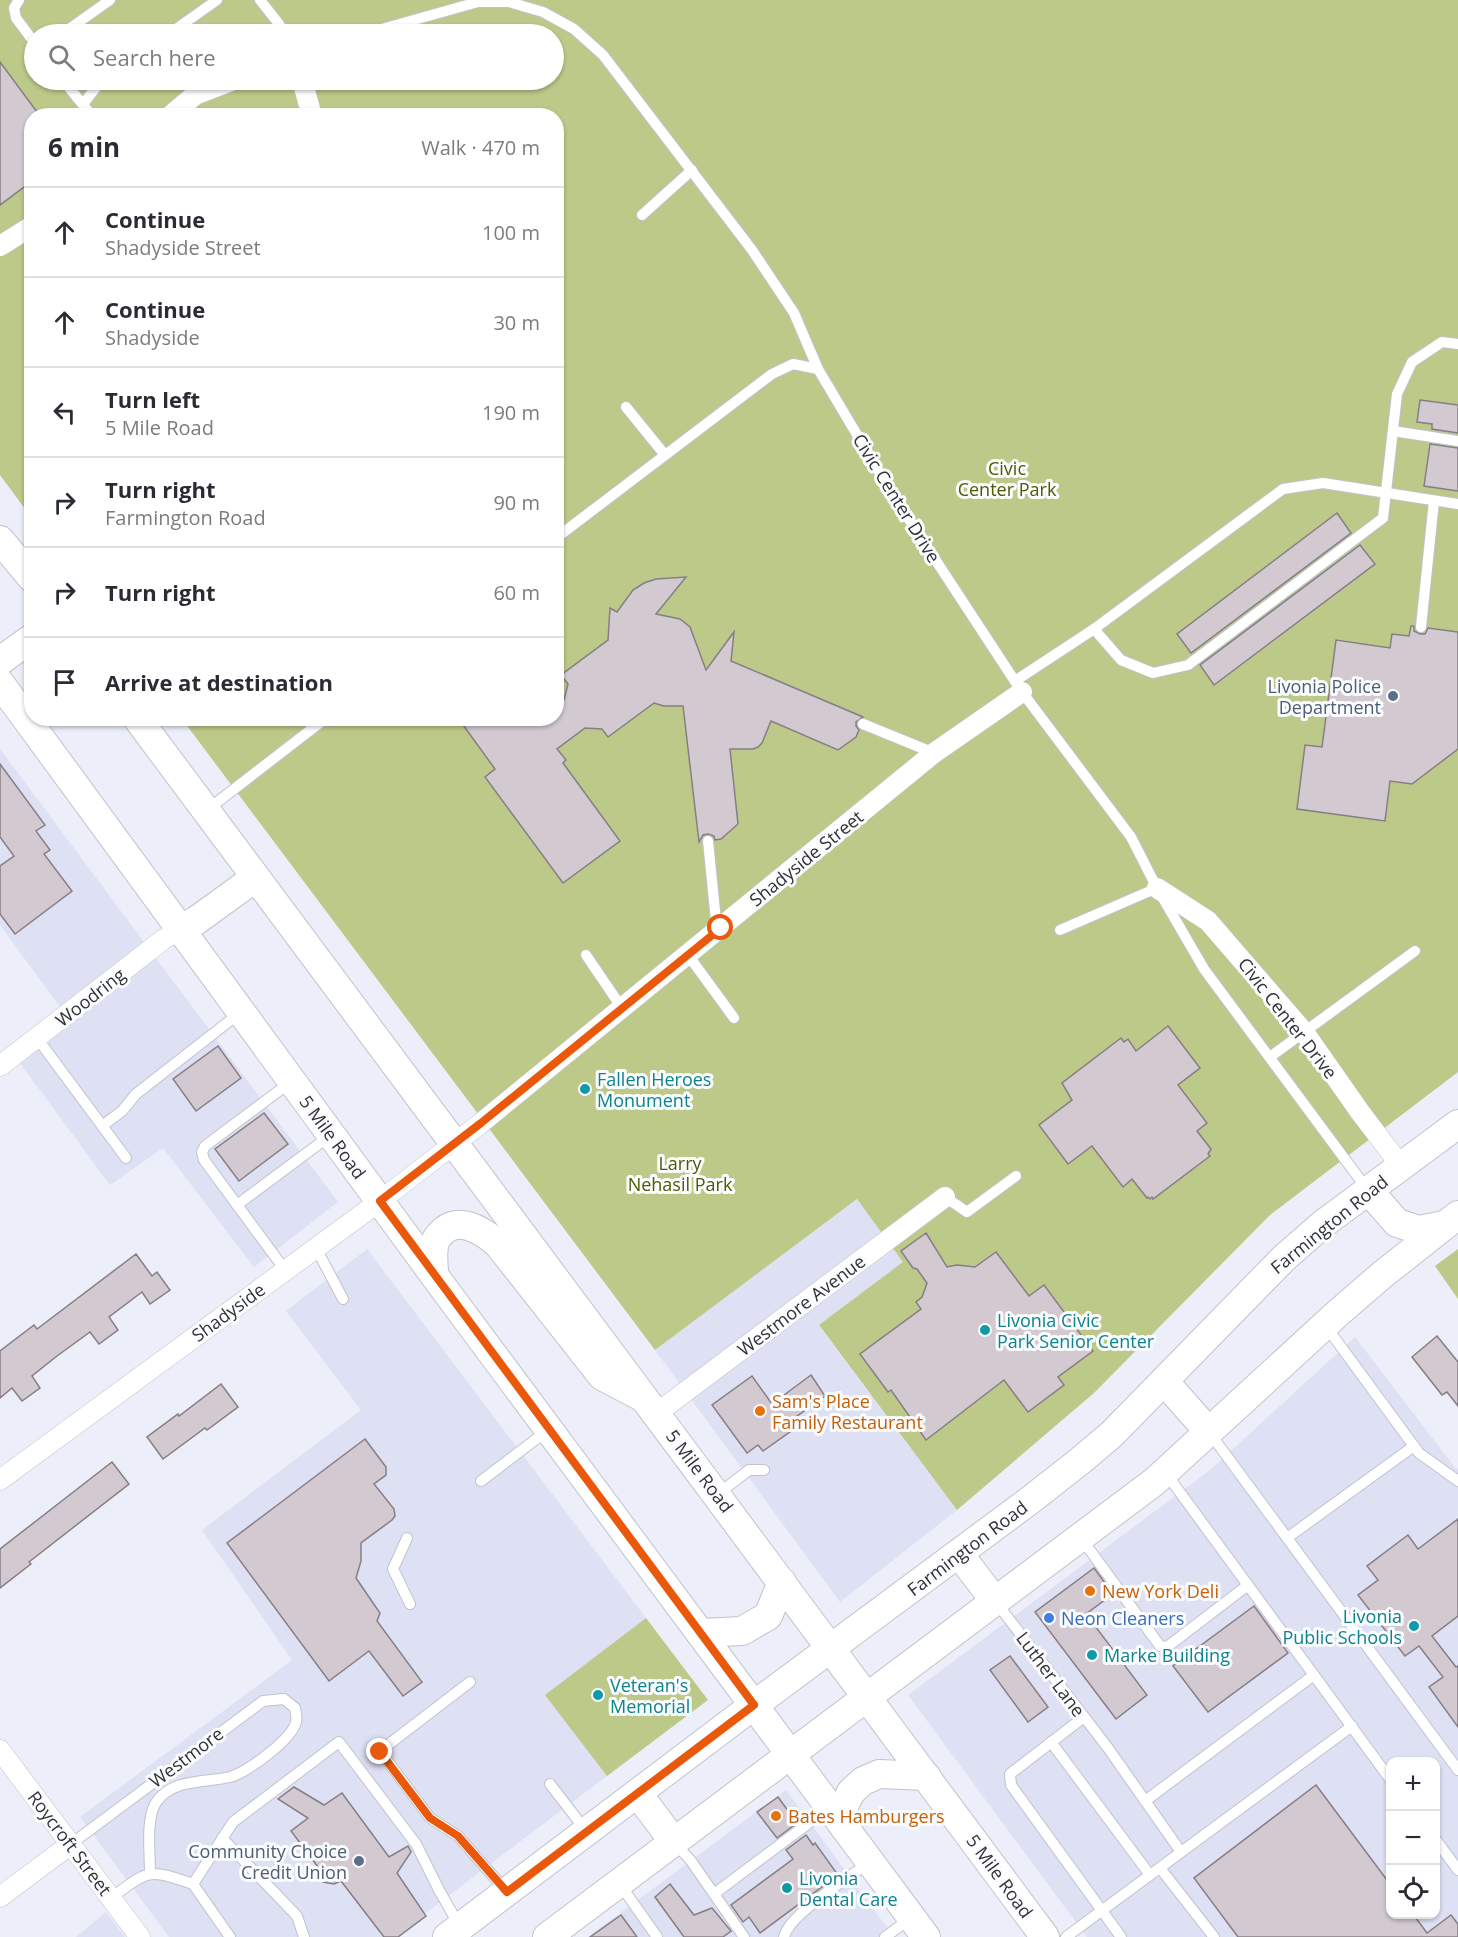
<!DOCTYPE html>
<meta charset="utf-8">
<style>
:root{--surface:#fff;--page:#f7f7f7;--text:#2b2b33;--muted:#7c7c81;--line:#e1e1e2}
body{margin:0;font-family:"Open Sans",sans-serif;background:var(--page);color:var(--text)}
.controls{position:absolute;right:18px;bottom:18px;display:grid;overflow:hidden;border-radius:12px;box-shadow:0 2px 4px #0004}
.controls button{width:54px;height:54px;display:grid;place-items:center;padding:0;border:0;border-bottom:2px solid var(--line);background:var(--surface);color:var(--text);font:30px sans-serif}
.stop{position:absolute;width:18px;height:18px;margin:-14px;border:4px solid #ea580c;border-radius:50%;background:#fff}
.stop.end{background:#ea580c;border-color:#fff;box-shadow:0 2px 6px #0008}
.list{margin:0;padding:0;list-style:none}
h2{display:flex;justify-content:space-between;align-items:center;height:78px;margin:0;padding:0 24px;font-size:26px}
h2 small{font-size:20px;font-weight:400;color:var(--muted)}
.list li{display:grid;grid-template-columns:39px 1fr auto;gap:18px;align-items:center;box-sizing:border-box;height:90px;padding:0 24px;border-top:2px solid var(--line)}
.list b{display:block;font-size:22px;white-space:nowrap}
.list p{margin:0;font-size:20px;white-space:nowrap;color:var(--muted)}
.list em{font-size:20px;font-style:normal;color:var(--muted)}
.icon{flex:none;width:33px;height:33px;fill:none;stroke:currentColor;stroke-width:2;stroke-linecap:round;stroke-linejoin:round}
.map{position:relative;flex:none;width:1458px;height:1937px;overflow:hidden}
.search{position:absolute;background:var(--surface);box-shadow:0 2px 4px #0004;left:24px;top:24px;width:540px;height:66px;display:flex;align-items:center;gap:15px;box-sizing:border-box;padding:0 21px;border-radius:33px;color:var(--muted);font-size:22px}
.panel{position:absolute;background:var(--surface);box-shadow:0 2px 4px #0004;left:24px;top:108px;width:540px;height:618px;border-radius:24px}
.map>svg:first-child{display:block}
.built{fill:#dee1f3;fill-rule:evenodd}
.green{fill:#bcc989;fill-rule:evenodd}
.building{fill:#d3c9d1;stroke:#877e85;stroke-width:1.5}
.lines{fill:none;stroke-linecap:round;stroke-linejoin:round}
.lane-casing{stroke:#c1c2ce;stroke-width:12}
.street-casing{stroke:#c1c2ce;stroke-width:21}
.secondary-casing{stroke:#c1c2ce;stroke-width:30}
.lane{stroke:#fff;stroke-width:10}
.street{stroke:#fff;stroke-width:20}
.secondary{stroke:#fff;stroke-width:28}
.route{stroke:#ea580c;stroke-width:8}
.service-dot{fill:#5c6f8a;stroke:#fbfcfe;stroke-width:2}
.culture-dot{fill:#0f9aa8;stroke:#fbfcfe;stroke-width:2}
.food-dot{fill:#e8710a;stroke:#fbfcfe;stroke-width:2}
.shop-dot{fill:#3f7fe0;stroke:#fbfcfe;stroke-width:2}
.labels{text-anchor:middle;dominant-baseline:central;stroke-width:6;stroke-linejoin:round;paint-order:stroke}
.park-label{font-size:18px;fill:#4f5a02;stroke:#fbfcfe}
.street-label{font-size:18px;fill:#313136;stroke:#fbfcfe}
.service-label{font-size:18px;fill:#4e5e75;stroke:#fbfcfe;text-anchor:end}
.culture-label{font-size:18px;fill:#0d838f;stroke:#fbfcfe;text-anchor:start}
.food-label{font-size:18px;fill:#c56008;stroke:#fbfcfe;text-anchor:start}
.shop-label{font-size:18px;fill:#366cbe;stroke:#fbfcfe;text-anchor:start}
</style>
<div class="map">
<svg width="1458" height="1937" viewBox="0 0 1458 1937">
<rect width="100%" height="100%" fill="#eceef9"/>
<!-- built -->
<g class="built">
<polygon points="0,749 338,1202 254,1267 163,1148 110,1185 8,1047 60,1007 0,925"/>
<polygon points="857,1199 904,1262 819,1326 957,1510 840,1602 655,1350"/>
<polygon points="367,1249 646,1618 546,1695 607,1776 394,1937 169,1937 80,1817 292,1660 202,1530 361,1410 286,1311"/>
<path d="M1355,1337l101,132 2,-1v469h-371l-179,-242 301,-224zM1390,1762h46v152h-46z"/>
<polygon points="786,1790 894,1937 588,1937"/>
<polygon points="106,1912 125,1937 76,1937"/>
</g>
<!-- green -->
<g class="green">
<path d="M0,0h1458v1072l-188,143 -176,178 -137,117 -138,-185 84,-63 -46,-63 -202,151 -473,-631 374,-1v-602h-524l-1,401 -31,-42zM34,34h520v46h-520z"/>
<polygon points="1458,1249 1458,1299 1435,1266"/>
<polygon points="646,1618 708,1700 607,1776 545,1695"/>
</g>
<!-- building -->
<g class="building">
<polygon points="0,62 40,116 32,116 32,181 0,205"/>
<polygon points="1420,400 1458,405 1458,433 1432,429 1432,424 1417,422"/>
<polygon points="1430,444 1458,448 1458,491 1424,486"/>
<polygon points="1337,513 1351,533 1191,653 1177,634"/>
<polygon points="1360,545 1375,564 1214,685 1200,665"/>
<polygon points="686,577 656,614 680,619 690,627 706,670 734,632 731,661 863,717 856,722 856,726 859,730 856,737 838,750 771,721 762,743 758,747 753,749 730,749 738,824 721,839 715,840 714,836 708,834 703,835 699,842 683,706 664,706 654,703 608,737 602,729 585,728 557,749 566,760 563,763 620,841 563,883 485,777 495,769 458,718 556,718 556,706 564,700 568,684 561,675 608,640 610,608 617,612 633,590 644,583 656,579"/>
<polygon points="1411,626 1414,626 1414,631 1420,634 1425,634 1428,628 1458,632 1458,749 1412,784 1390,781 1385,821 1297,809 1305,745 1322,747 1336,640 1390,648 1392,634 1409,636"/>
<polygon points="0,764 45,825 36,831 50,850 44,854 72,891 15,934 0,914 0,866 14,856 0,837"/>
<polygon points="1168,1026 1200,1068 1178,1085 1207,1123 1197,1131 1211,1149 1208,1154 1210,1156 1153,1199 1152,1197 1150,1199 1148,1197 1147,1198 1132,1179 1123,1187 1092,1146 1068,1164 1039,1125 1072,1100 1062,1083 1121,1038 1124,1042 1128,1039 1136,1051"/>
<polygon points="218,1046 241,1078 196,1111 173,1079"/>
<polygon points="264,1113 288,1144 239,1181 215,1149"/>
<polygon points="926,1233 947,1267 957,1265 975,1267 996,1252 1029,1296 1044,1285 1093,1351 1058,1377 1064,1385 1028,1412 1004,1380 926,1440 891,1390 888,1392 860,1354 921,1309 916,1302 922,1297 927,1283 917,1269 913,1268 901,1251"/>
<polygon points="136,1254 152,1276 157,1272 170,1290 150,1304 142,1292 109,1317 118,1330 99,1344 90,1332 57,1356 32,1376 40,1388 22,1401 12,1388 0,1398 0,1351 34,1325 37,1329"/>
<polygon points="1437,1336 1458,1362 1458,1406 1447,1392 1442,1395 1412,1357"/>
<polygon points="811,1375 825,1396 796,1417 801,1424 763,1451 758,1445 747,1453 712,1405 752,1376 772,1404"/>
<polygon points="221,1384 238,1407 207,1430 205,1428 163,1459 147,1437 178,1414 179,1416"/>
<polygon points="365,1439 386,1467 386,1475 374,1484 394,1509 395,1516 392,1520 361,1543 361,1561 356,1578 380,1613 377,1621 422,1682 403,1696 369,1651 329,1681 227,1543"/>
<polygon points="112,1462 129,1484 29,1562 31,1564 0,1588 0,1549"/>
<polygon points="1458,1519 1458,1616 1432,1636 1456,1667 1458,1666 1458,1727 1429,1687 1443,1677 1419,1646 1405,1656 1358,1595 1378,1580 1367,1566 1408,1535 1418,1549"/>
<polygon points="1094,1568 1113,1594 1086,1614 1147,1695 1116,1719 1035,1612"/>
<polygon points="1254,1606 1288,1653 1208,1712 1173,1666"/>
<polygon points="1010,1656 1048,1707 1028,1722 990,1670"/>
<polygon points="1316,1785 1390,1884 1390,1914 1413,1914 1427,1933 1451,1915 1458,1924 1458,1937 1238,1937 1194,1878"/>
<polygon points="294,1787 324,1805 342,1793 389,1857 408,1846 411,1852 397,1873 426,1916 398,1937 384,1937 341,1881 334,1884 323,1882 316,1876 318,1867 291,1831 308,1818 278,1799"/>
<polygon points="778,1797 797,1823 777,1838 757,1812"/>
<polygon points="806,1835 813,1845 815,1843 838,1875 760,1933 749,1917 743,1922 731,1905 793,1859 786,1850"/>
<polygon points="670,1884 694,1915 712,1908 731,1931 723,1937 684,1937 655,1897"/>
<polygon points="621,1915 637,1937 590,1937"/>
</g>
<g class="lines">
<defs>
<g id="lane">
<polyline points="19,0 14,8 16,18 34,42"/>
<polyline points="260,0 279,24 284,34"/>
<polyline points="62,34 110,0"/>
<polyline points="169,34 217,0"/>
<polyline points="364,34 478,2 509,2 543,12 574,29 603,55 752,250 794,313 818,369"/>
<polyline points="63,80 92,116"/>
<polyline points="83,104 98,85 105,80"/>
<polyline points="642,215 692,170"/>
<polyline points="626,407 665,455"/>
<polyline points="1393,431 1458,441"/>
<polyline points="556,538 772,374 793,364 818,369 891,492 1022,692 1131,837 1157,888 1204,969 1367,1189"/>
<polyline points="1421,627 1434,501"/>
<polyline points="1094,629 1121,660 1153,673 1188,665 1383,518 1397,394 1412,362 1442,342 1458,344"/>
<polyline points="1015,681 1094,629 1283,489 1323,483 1458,504"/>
<polyline points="863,724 934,753"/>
<polyline points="207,810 326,718"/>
<polyline points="708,841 717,931"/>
<polyline points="1060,930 1157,888"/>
<polyline points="586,955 622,1008"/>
<polyline points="688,955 734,1018"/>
<polyline points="37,1038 126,1158"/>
<polyline points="1270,1057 1415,951"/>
<polyline points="102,1126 122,1111 136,1094 241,1012"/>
<polyline points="945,1197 967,1212 1016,1176"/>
<polyline points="237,1205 331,1135"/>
<polyline points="316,1248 343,1299"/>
<polyline points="285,1270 204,1160 202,1152 205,1146 292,1081"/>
<polyline points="1325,1325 1419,1453 1458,1481"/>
<polyline points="1209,1432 1458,1770"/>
<polyline points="1165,1472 1390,1779"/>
<polyline points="481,1481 548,1430"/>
<polyline points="718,1494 749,1470 764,1470"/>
<polyline points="407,1538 393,1569 410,1604"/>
<polyline points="1081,1538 1160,1646 1167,1647 1248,1585"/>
<polyline points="1287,1538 1414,1446"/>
<polyline points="995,1601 1108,1748 1181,1852"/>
<polyline points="470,1682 380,1751 430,1818 458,1836 507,1892"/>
<polyline points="1084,1717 1010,1774 1011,1785 1121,1937"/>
<polyline points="1051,1742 1150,1875"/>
<polyline points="550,1784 587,1832"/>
<polyline points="1145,1801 1314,1675"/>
<polyline points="222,1838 297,1916 304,1937"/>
<polyline points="1436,1840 1458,1870"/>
<polyline points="674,1842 691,1861 744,1937"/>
<path d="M71,1844l192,-143 21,-2 11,9c1,4 2,10 1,14 -4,17 -48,50 -66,55 -25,6 -59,1 -75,27 -9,17 -5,49 -5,69"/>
<polyline points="1160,1868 1214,1937"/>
<polyline points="619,1883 657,1937"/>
<polyline points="193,1884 230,1937"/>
<polyline points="714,1894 829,1808"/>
<path d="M111,1898c38,-28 36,-30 82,-14l40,-62 106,-80 77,102 23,46 21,37"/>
<path d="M784,1937c5,-23 66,-60 86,-75"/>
<polyline points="885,1937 911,1918"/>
<polyline points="1066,1937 1352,1726"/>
</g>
<g id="street">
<polyline points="302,80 312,116"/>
<polyline points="170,116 195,95 234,80"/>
<polyline points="0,246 32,226"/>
<polyline points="1157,888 1208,921 1304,1032 1360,1112 1401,1166"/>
<polyline points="0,1066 164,939 181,929"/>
<polyline points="657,1413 945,1197"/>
<polyline points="0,1480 380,1201 481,1123 934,753 1022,692"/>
<polyline points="0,1750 140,1937"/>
<polyline points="0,1897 71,1844"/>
</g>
<g id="secondary">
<polyline points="0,540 32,578"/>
<polyline points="0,661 32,638"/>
<polyline points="0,683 445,1290 926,1937"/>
<path d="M137,718c303,407 606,812 908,1219"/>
<polyline points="181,929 197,920 255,878"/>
<polyline points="1369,1191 1397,1223 1419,1230 1444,1225"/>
<path d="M434,1275c0,-11 -3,-28 3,-37 18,-26 45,-8 61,6l104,132 38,20"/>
<polyline points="1164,1381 1209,1432"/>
<polyline points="959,1554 995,1601"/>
<polyline points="700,1633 742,1631 768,1616 782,1582"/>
<polyline points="638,1794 674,1842"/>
<polyline points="844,1826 844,1806 851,1792 863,1781 879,1774 926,1776"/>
<polyline points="447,1937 754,1705 1029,1501 1080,1461 1112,1434 1284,1258 1323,1224 1458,1124"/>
<polyline points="547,1937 1154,1482 1338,1313 1382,1275 1458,1215"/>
</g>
</defs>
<!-- lane casing -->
<use href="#lane" class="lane-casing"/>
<!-- street casing -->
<use href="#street" class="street-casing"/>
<!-- secondary casing -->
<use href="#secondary" class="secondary-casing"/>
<!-- lane -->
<use href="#lane" class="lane"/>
<!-- street -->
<use href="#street" class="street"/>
<!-- secondary -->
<use href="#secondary" class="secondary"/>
</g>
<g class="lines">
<!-- route -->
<polyline class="route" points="380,1752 430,1818 458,1836 507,1892 754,1705 380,1201 481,1123 721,928"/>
</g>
<!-- markers -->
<g class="service-dot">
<circle cx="1393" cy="696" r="6"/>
<circle cx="359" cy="1861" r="6"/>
</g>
<g class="culture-dot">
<circle cx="585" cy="1089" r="6"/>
<circle cx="985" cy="1330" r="6"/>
<circle cx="1414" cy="1626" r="6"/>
<circle cx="1092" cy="1655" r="6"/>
<circle cx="598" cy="1695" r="6"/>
<circle cx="787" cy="1888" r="6"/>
</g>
<g class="food-dot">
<circle cx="760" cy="1411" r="6"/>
<circle cx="1090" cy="1591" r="6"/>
<circle cx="776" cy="1816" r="6"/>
</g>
<circle class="shop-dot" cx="1049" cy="1618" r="6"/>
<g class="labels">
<!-- park labels -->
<g class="park-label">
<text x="1007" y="468">Civic<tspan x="1007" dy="21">Center Park</tspan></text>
<text x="680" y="1163">Larry<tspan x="680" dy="21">Nehasil Park</tspan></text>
</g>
<!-- street labels -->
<g class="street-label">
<text transform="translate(897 498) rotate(58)">Civic Center Drive</text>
<text transform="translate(806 858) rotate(-39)">Shadyside Street</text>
<text transform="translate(90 997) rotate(-38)">Woodring</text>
<text transform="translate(1288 1018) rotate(52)">Civic Center Drive</text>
<text transform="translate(333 1137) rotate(54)">5 Mile Road</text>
<text transform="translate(1329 1224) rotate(-39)">Farmington Road</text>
<text transform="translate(801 1305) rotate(-37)">Westmore Avenue</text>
<text transform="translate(228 1312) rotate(-36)">Shadyside</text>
<text transform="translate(700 1471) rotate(53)">5 Mile Road</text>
<text transform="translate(967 1548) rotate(-37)">Farmington Road</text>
<text transform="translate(1051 1674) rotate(53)">Luther Lane</text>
<text transform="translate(186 1757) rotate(-37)">Westmore</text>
<text transform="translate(70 1843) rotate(53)">Roycroft Street</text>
<text transform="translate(1000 1876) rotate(54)">5 Mile Road</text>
</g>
<!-- service labels -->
<g class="service-label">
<text x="1381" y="686">Livonia Police<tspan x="1381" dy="21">Department</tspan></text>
<text x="347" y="1851">Community Choice<tspan x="347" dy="21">Credit Union</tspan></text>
</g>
<!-- culture labels -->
<g class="culture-label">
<text x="597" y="1079">Fallen Heroes<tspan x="597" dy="21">Monument</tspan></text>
<text x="997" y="1320">Livonia Civic<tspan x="997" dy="21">Park Senior Center</tspan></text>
<text x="1402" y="1616" text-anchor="end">Livonia<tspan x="1402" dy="21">Public Schools</tspan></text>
<text x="1104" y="1655">Marke Building</text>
<text x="610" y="1685">Veteran's<tspan x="610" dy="21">Memorial</tspan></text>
<text x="799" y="1878">Livonia<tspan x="799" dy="21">Dental Care</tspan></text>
</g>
<!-- food labels -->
<g class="food-label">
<text x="772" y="1401">Sam's Place<tspan x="772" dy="21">Family Restaurant</tspan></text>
<text x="1102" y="1591">New York Deli</text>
<text x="788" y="1816">Bates Hamburgers</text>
</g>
<!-- shop labels -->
<g class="shop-label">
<text x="1061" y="1618">Neon Cleaners</text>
</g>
</g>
</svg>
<div class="controls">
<button>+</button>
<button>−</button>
<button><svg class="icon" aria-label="locate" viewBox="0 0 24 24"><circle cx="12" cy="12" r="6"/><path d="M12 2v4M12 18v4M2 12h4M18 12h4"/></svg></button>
</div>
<div class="stop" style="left:721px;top:928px"></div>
<div class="stop end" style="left:380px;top:1752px"></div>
<div class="search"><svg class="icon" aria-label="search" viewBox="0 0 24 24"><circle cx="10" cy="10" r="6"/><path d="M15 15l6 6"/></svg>Search here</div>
<section class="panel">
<h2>6 min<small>Walk · 470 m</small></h2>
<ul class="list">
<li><svg class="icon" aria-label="ahead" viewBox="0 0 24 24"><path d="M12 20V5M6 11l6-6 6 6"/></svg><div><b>Continue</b><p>Shadyside Street</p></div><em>100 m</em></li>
<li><svg class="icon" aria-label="ahead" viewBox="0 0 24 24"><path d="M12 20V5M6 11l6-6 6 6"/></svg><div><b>Continue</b><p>Shadyside</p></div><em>30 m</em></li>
<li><svg class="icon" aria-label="left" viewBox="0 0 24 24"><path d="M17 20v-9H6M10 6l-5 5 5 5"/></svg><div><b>Turn left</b><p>5 Mile Road</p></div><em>190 m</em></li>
<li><svg class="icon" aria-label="right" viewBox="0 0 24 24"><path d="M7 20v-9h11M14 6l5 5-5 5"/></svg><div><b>Turn right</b><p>Farmington Road</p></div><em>90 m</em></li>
<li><svg class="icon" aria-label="right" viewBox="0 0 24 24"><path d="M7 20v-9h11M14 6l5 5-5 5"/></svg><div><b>Turn right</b></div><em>60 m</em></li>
<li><svg class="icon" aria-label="arrive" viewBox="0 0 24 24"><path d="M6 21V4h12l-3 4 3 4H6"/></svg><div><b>Arrive at destination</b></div></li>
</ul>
</section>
</div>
